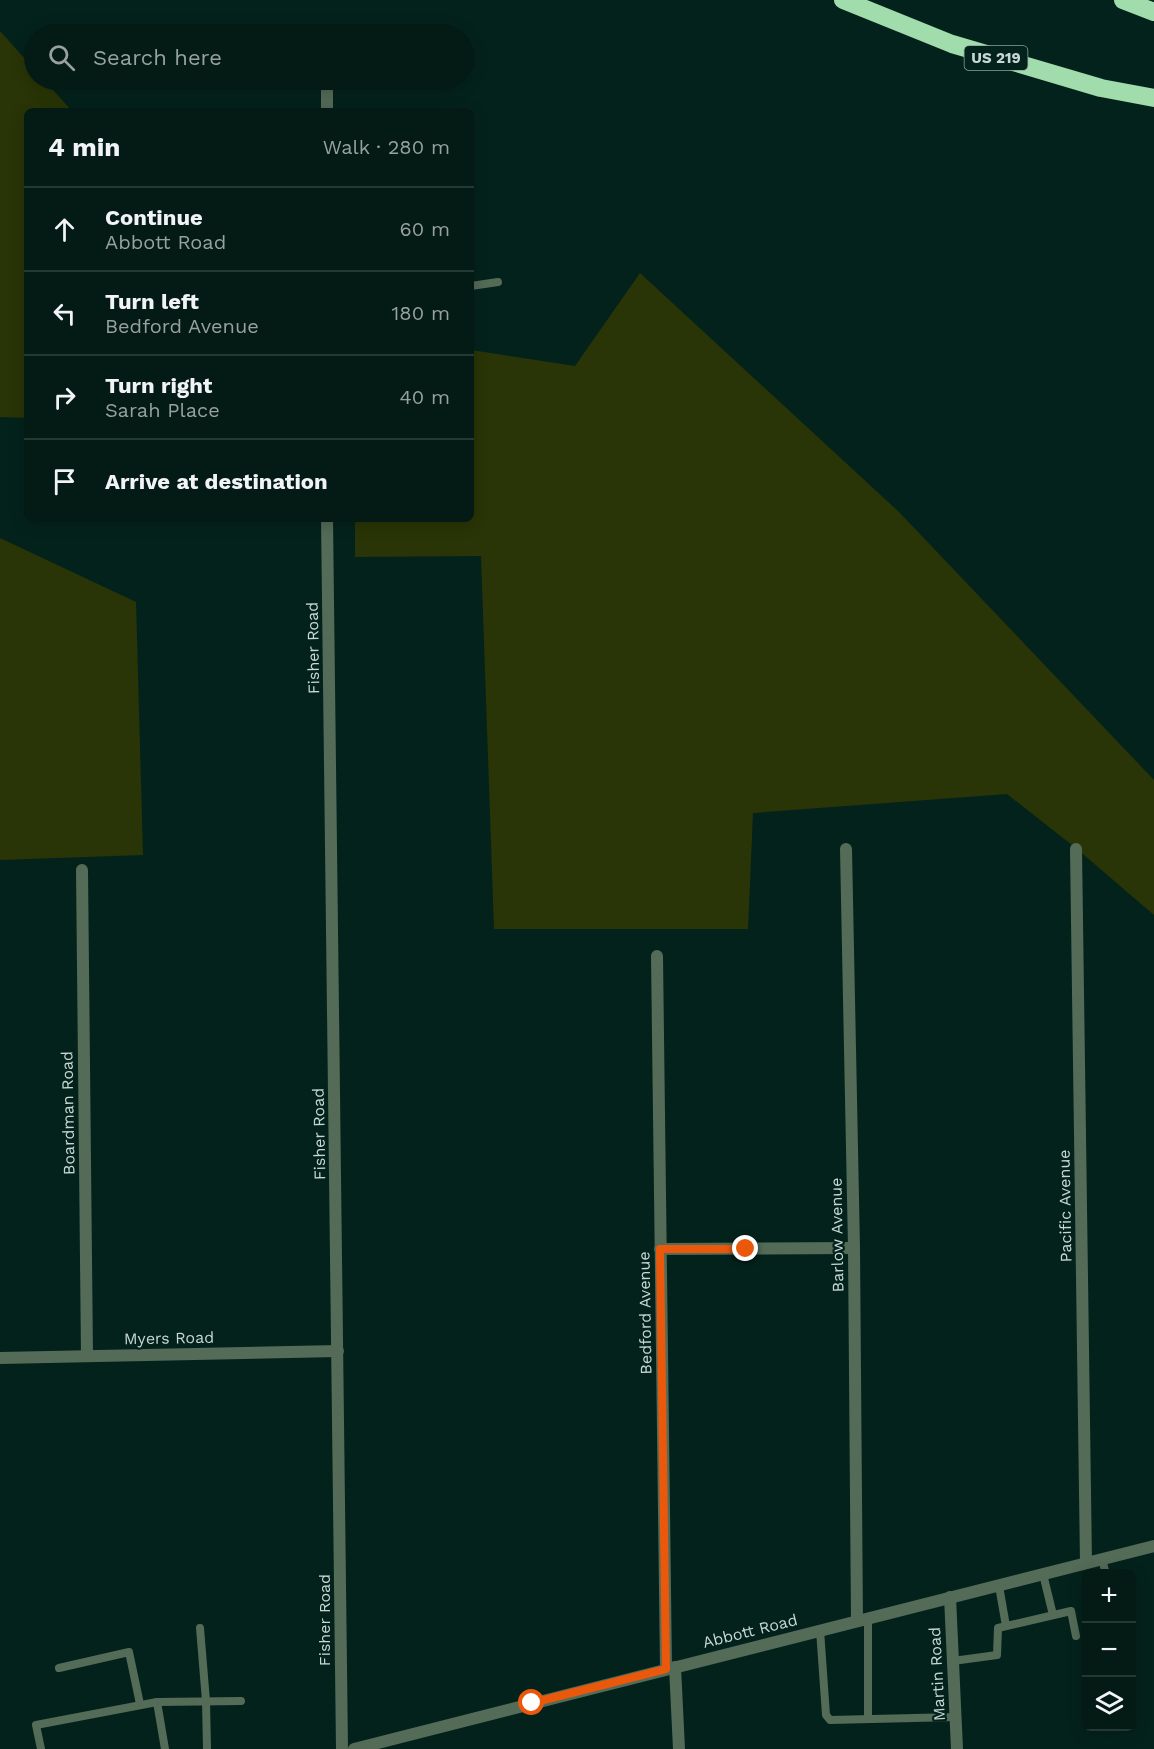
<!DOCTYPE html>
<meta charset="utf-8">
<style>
:root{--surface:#031a15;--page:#112722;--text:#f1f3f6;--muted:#97a1a0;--line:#243834}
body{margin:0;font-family:"Work Sans",sans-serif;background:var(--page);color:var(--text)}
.controls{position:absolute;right:18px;bottom:18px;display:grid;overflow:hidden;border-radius:9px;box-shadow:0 3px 15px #0003}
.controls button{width:54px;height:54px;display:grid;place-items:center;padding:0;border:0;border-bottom:2px solid var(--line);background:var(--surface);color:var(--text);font:30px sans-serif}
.stop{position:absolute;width:18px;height:18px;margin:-14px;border:4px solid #ea580c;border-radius:50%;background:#fff}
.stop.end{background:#ea580c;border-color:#fff;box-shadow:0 2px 6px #0008}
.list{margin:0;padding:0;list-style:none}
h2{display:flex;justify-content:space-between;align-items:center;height:78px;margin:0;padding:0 24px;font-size:26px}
h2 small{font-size:20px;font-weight:400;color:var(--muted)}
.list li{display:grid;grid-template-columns:39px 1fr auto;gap:18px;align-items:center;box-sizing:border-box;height:84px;padding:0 24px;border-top:2px solid var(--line)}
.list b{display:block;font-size:22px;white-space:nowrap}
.list p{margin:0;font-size:20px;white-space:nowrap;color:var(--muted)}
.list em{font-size:20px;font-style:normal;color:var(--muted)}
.icon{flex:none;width:33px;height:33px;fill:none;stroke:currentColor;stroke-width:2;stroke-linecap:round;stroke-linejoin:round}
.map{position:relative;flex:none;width:1154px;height:1749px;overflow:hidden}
.search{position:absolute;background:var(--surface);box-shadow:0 3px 15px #0003;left:24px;top:24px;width:450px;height:66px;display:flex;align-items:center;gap:15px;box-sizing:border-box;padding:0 21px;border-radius:33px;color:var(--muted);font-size:22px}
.panel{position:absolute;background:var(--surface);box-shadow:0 3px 15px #0003;left:24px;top:108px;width:450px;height:414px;border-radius:9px}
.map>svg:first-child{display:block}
.green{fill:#293506}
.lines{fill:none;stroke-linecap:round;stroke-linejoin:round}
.service{stroke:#546b58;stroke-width:8}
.minor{stroke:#546b58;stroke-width:12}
.tertiary{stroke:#546b58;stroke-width:12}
.motorway{stroke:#a1dcac;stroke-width:18}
.route{stroke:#ea580c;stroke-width:8}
.labels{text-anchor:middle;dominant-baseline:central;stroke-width:4.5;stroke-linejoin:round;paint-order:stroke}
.shield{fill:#04221c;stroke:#8ca19c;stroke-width:1.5}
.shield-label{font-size:15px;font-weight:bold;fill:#c7d7d3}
.street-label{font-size:16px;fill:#c7d7d3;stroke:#04221c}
</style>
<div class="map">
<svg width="1154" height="1749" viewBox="0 0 1154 1749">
<rect width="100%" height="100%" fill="#04221c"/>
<!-- green -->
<g class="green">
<polygon points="0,31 34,69 34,80 44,80 72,111 27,111 27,418 0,417"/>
<polygon points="640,273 899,512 1154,780 1154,915 1077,849 1007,794 753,813 748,929 494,929 481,556 355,557 355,519 471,519 471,350 575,366"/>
<polygon points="0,538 136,602 143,855 0,860"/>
</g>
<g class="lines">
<!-- service -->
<g class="service">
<polyline points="471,286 498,282"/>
<polyline points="1102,1559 1106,1574"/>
<polyline points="1043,1574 1053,1615"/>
<polyline points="999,1586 1006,1626"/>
<polyline points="868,1618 868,1719"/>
<polyline points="200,1628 206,1701 207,1749"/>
<polyline points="820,1630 826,1715 830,1720 956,1717"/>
<polyline points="953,1661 997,1655 998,1628 1071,1611 1076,1636"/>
<polyline points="59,1668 129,1652 140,1704"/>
<polyline points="157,1702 165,1749"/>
<polyline points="41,1749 36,1725 157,1702 241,1701"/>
</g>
<!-- minor -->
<g class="minor">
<polyline points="327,111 327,80"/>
<polyline points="327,519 342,1749"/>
<polyline points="846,849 854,1248 857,1621"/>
<polyline points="1076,849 1086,1563"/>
<polyline points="82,870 87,1356"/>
<polyline points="657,956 666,1669"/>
<polyline points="660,1249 854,1248"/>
<polyline points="0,1358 338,1351"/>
<polyline points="675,1667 679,1749"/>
</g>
<!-- tertiary -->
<g class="tertiary">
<polyline points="950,1597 957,1749"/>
<polyline points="354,1749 1154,1546"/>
</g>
<!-- motorway -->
<g class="motorway">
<polyline points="843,0 952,44 1101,88 1154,98"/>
<polyline points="1123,0 1154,12"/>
</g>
</g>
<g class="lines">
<!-- route -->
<polyline class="route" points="532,1703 666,1669 660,1249 746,1249"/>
</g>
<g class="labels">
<!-- shield labels -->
<rect class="shield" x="964.5" y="46" width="63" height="24" rx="4.5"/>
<g class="shield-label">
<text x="996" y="58">US 219</text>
</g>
<!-- street labels -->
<g class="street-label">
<text transform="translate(313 648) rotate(-91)">Fisher Road</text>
<text transform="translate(68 1113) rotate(-91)">Boardman Road</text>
<text transform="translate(319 1134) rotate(-91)">Fisher Road</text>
<text transform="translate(1065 1206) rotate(-91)">Pacific Avenue</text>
<text transform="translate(837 1235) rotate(-91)">Barlow Avenue</text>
<text transform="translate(645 1313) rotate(-91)">Bedford Avenue</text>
<text transform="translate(169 1338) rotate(-1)">Myers Road</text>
<text transform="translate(324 1620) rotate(-90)">Fisher Road</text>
<text transform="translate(750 1631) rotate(-14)">Abbott Road</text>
<text transform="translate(937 1674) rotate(-93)">Martin Road</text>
</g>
</g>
</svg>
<div class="controls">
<button>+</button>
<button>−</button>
<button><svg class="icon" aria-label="layers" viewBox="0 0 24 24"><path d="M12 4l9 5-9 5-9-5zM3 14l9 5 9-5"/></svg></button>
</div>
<div class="stop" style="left:532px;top:1703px"></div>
<div class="stop end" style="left:746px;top:1249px"></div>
<div class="search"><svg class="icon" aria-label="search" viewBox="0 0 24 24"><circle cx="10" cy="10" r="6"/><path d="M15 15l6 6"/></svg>Search here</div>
<section class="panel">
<h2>4 min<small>Walk · 280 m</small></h2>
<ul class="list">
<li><svg class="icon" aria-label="ahead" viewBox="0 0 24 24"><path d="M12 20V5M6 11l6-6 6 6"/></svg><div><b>Continue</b><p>Abbott Road</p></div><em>60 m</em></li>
<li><svg class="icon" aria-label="left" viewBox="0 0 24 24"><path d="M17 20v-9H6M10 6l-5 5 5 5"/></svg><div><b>Turn left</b><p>Bedford Avenue</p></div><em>180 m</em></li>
<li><svg class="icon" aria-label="right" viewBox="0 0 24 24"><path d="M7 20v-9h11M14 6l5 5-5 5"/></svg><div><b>Turn right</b><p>Sarah Place</p></div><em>40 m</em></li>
<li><svg class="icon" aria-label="arrive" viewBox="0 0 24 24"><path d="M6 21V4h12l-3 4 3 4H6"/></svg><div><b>Arrive at destination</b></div></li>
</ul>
</section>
</div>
